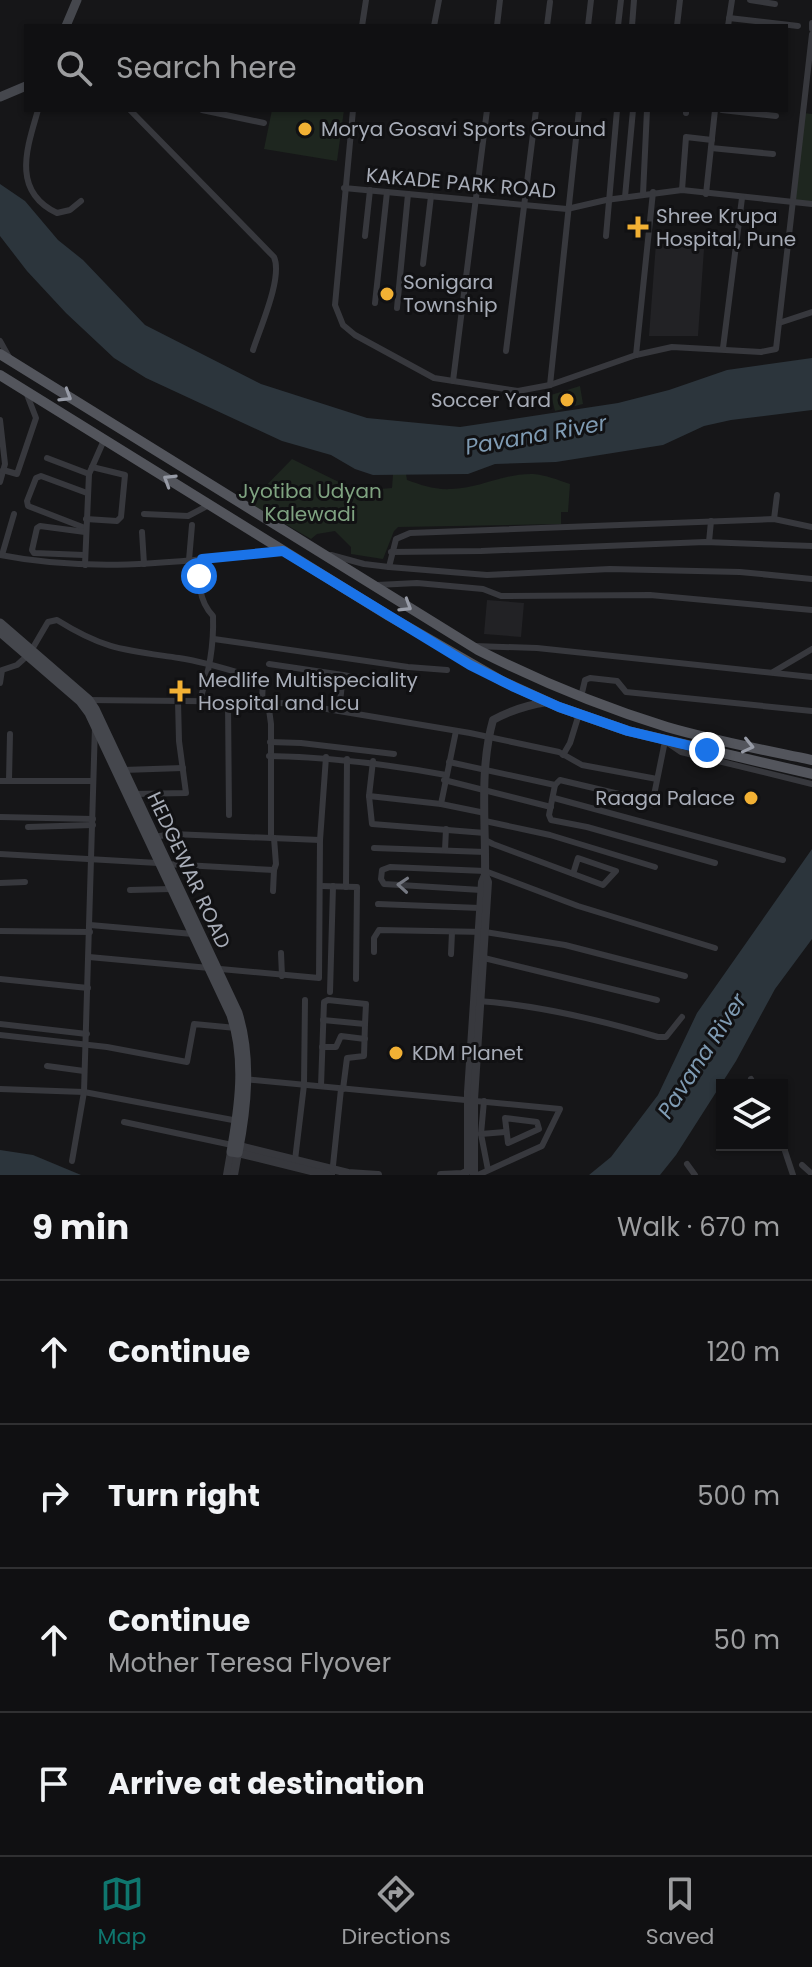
<!DOCTYPE html>
<meta charset="utf-8">
<style>
:root{--surface:#101012;--page:#1e1e20;--text:#f1f3f6;--muted:#9c9d9f;--line:#303032;--accent:#0f766e}
body{margin:0;font-family:Poppins,sans-serif;background:var(--page);color:var(--text)}
.controls{position:absolute;right:24px;bottom:24px;display:grid;overflow:hidden;border-radius:0px;box-shadow:0 2px 6px #0004}
.controls button{width:72px;height:72px;display:grid;place-items:center;padding:0;border:0;border-bottom:2px solid var(--line);background:var(--surface);color:var(--text);font:40px sans-serif}
.stop{position:absolute;width:24px;height:24px;margin:-18px;border:6px solid #1a73e8;border-radius:50%;background:#fff}
.stop.end{background:#1a73e8;border-color:#fff;box-shadow:0 2px 8px #0008}
.list{margin:0;padding:0;list-style:none}
h2{display:flex;justify-content:space-between;align-items:center;height:104px;margin:0;padding:0 32px;font-size:34px}
h2 small{font-size:26px;font-weight:400;color:var(--muted)}
.list li{display:grid;grid-template-columns:52px 1fr auto;gap:24px;align-items:center;box-sizing:border-box;height:144px;padding:0 32px;border-top:2px solid var(--line)}
.list b{display:block;font-size:30px;white-space:nowrap}
.list p{margin:0;font-size:26px;white-space:nowrap;color:var(--muted)}
.list em{font-size:26px;font-style:normal;color:var(--muted)}
.icon{flex:none;width:44px;height:44px;fill:none;stroke:currentColor;stroke-width:2;stroke-linecap:round;stroke-linejoin:round}
.map{position:relative;flex:none;width:812px;height:1175px;overflow:hidden}
.search{position:absolute;background:var(--surface);box-shadow:0 2px 6px #0004;left:24px;right:24px;top:24px;height:88px;display:flex;align-items:center;gap:20px;box-sizing:border-box;padding:0 28px;border-radius:0px;color:var(--muted);font-size:30px}
.sheet{height:680px;background:var(--surface)}
nav{display:flex;justify-content:space-around;align-items:center;box-sizing:border-box;height:112px;border-top:2px solid var(--line);background:var(--surface);font-size:22px;color:var(--muted)}
nav a{display:grid;justify-items:center;gap:4px}
nav .on{color:var(--accent)}
.map>svg:first-child{display:block}
.built{fill:#222225}
.green{fill:#1e261f}
.water{fill:#2c353c}
.lines{fill:none;stroke-linecap:round;stroke-linejoin:round}
.minor{stroke:#37383d;stroke-width:6}
.tertiary{stroke:#37383d;stroke-width:8}
.secondary{stroke:#45474d;stroke-width:9}
.primary{stroke:#53555c;stroke-width:10}
.oneway{stroke:#979ba6}
.oneway2{stroke:#757881}
.route{stroke:#1a73e8;stroke-width:10}
.poi-dot{fill:#f2b134;stroke:#111113;stroke-width:3}
.labels{text-anchor:middle;dominant-baseline:central;stroke-width:6;stroke-linejoin:round;paint-order:stroke}
.poi-label{font-size:20px;fill:#a8adb8;stroke:#111113;text-anchor:start}
.street-label{font-size:20px;fill:#a8adb8;stroke:#111113}
.park-label{font-size:20px;fill:#7fa381;stroke:#111113}
.water-label{font-size:22px;font-style:italic;fill:#7f9bb3;stroke:#111113}
</style>
<div class="map">
<svg width="812" height="1175" viewBox="0 0 812 1175">
<rect width="100%" height="100%" fill="#161618"/>
<!-- built -->
<g class="built">
<polygon points="656,243 704,249 698,336 649,336"/>
<polygon points="487,600 524,603 521,637 484,634"/>
</g>
<!-- green -->
<g class="green">
<polygon points="272,110 344,110 337,161 264,149"/>
<polygon points="803,113 812,114 812,204 792,202"/>
<polygon points="580,386 583,404 555,411 551,395"/>
<path d="M292,459l65,32 35,-3 1,-14h13l1,6c14,5 28,10 44,9 27,0 54,-16 82,-15 13,1 25,6 37,10l-2,28h-7v12l-163,3 -4,4 -11,28 -32,-5v-7l-16,-16 -18,3 -6,5 -62,-36z"/>
</g>
<!-- water -->
<g class="water">
<polygon points="0,184 25,201 58,240 83,260 145,325 261,384 367,418 460,427 618,403 669,390 727,370 812,358 812,410 731,420 704,426 663,445 556,462 495,464 468,474 373,475 355,469 331,455 282,441 146,378 114,358 66,313 27,271 0,236"/>
<polygon points="812,849 812,939 775,989 736,1061 676,1155 660,1175 589,1175 611,1157 658,1095 697,1013"/>
<polygon points="0,1150 33,1155 81,1175 0,1175"/>
</g>
<g class="lines">
<!-- minor -->
<g class="minor">
<polyline points="750,0 775,4"/>
<polyline points="729,18 798,26"/>
<polyline points="812,23 812,29"/>
<polyline points="362,26 366,0"/>
<polyline points="434,26 439,0"/>
<polyline points="497,26 500,0"/>
<polyline points="547,26 550,2"/>
<polyline points="588,26 591,0"/>
<polyline points="618,26 621,0"/>
<polyline points="632,26 634,0"/>
<polyline points="677,26 680,0"/>
<polyline points="728,26 732,0"/>
<path d="M38,110c-11,38 -27,81 19,103l13,-3 11,-9"/>
<path d="M130,110l144,147c9,20 -14,71 -21,93"/>
<polyline points="202,110 264,123"/>
<polyline points="353,110 335,305 343,325 355,335 434,378 518,391 550,385 636,355 672,347 761,352 776,349 812,34"/>
<polyline points="722,110 776,116"/>
<polyline points="686,113 686,110"/>
<polyline points="711,148 773,154"/>
<polyline points="344,188 567,209 606,200 682,190 812,204"/>
<polyline points="682,190 686,137 712,140"/>
<polyline points="643,194 647,110"/>
<polyline points="706,194 715,110"/>
<polyline points="625,197 633,110"/>
<polyline points="365,236 370,190"/>
<polyline points="606,236 617,110"/>
<polyline points="423,264 431,196"/>
<polyline points="375,303 387,192"/>
<polyline points="397,308 408,194"/>
<polyline points="779,323 812,312"/>
<polyline points="0,341 10,359"/>
<polyline points="723,348 742,198"/>
<polyline points="506,351 536,110"/>
<polyline points="636,355 653,192"/>
<polyline points="453,381 487,110"/>
<polyline points="550,385 579,110"/>
<polyline points="0,420 5,464 0,482"/>
<polyline points="47,458 89,474"/>
<polyline points="3,470 17,474 36,418 26,392"/>
<polyline points="144,514 188,516 209,505"/>
<polyline points="86,519 117,521 121,517 125,475 92,467"/>
<polyline points="774,519 777,495"/>
<polyline points="85,528 28,506 27,501 36,478 41,476 87,493"/>
<polyline points="142,532 144,564"/>
<polyline points="709,542 711,521"/>
<polyline points="391,552 481,551 705,542 812,546"/>
<path d="M0,555c96,19 187,6 283,-4"/>
<polyline points="2,555 14,514"/>
<polyline points="84,555 34,553 32,550 37,528 40,526 85,532"/>
<polyline points="331,555 364,564 389,567 396,539 410,533 774,519 812,527"/>
<polyline points="189,560 192,525"/>
<polyline points="85,565 89,474 104,440"/>
<polyline points="389,567 487,575 610,569 740,572 812,579"/>
<polyline points="377,585 417,583 483,589 501,596 650,595 812,610"/>
<polyline points="214,639 408,667 447,670"/>
<polyline points="474,646 537,648 812,677"/>
<path d="M31,651l17,-29 9,-2c48,30 68,30 122,38 28,4 57,14 84,22l-1,22"/>
<polyline points="269,664 343,675"/>
<polyline points="773,672 812,649"/>
<polyline points="0,683 2,670 17,665 27,656"/>
<polyline points="581,697 585,680 590,678 617,681 626,692 812,711"/>
<polyline points="87,700 268,702 303,705 470,733 559,752 582,765 657,779"/>
<polyline points="228,701 229,815"/>
<path d="M199,702c10,-28 15,-57 14,-86 -15,-16 -15,-36 -11,-57"/>
<polyline points="268,702 271,724 271,838"/>
<polyline points="339,711 343,675 412,688"/>
<polyline points="270,742 301,743 394,754"/>
<polyline points="563,755 570,743 579,714"/>
<path d="M269,756c61,1 117,8 177,19"/>
<polyline points="373,761 369,796 372,824 485,833"/>
<polyline points="449,762 555,785 560,780 564,781 636,798"/>
<polyline points="123,770 183,768"/>
<polyline points="9,780 10,734"/>
<polyline points="444,780 551,807"/>
<polyline points="0,781 93,781"/>
<polyline points="555,785 549,815 551,820 587,827 715,863"/>
<polyline points="134,794 186,793 179,741 178,701"/>
<polyline points="369,796 441,804 485,813"/>
<polyline points="554,798 783,860"/>
<polyline points="441,804 456,731"/>
<polyline points="652,805 665,741 681,752 812,784"/>
<polyline points="0,817 93,819"/>
<polyline points="485,821 550,835 655,867"/>
<polyline points="28,827 93,825"/>
<polyline points="154,837 172,834 320,840"/>
<polyline points="485,840 493,844 603,885 616,871 578,858 573,874"/>
<polyline points="374,848 485,852"/>
<polyline points="445,850 446,829"/>
<polyline points="0,854 158,863"/>
<polyline points="166,864 274,870 276,864 274,838"/>
<polyline points="0,883 25,882"/>
<polyline points="321,886 357,887 356,979"/>
<polyline points="346,887 347,759"/>
<polyline points="130,890 171,889"/>
<polyline points="481,890 384,884 381,879 382,870 390,867 485,871 578,906 715,948"/>
<polyline points="273,891 274,870"/>
<polyline points="378,904 480,908"/>
<polyline points="90,925 193,934"/>
<polyline points="0,931 90,932"/>
<polyline points="374,952 374,938 379,930 485,932 565,945 685,976"/>
<polyline points="281,953 282,976"/>
<polyline points="451,954 452,932"/>
<polyline points="89,957 319,978 320,840 326,757"/>
<polyline points="484,958 657,1000"/>
<polyline points="0,979 88,988"/>
<polyline points="330,992 333,886"/>
<path d="M478,1001c61,4 122,19 180,36h8l16,-20"/>
<polyline points="323,1020 365,1024 364,1056 347,1058 343,1089"/>
<polyline points="0,1024 87,1034"/>
<polyline points="0,1035 107,1047 187,1062 194,1024 236,1028"/>
<polyline points="322,1047 336,1047 341,1036 365,1039"/>
<polyline points="47,1066 84,1071"/>
<polyline points="244,1079 560,1109 542,1146 478,1175"/>
<polyline points="751,1079 754,1085"/>
<polyline points="321,1086 324,1002 328,1000 366,1004 365,1024"/>
<polyline points="0,1089 84,1092 238,1121"/>
<polyline points="484,1101 481,1134 488,1170"/>
<polygon points="505,1118 537,1122 539,1129 508,1143"/>
<polyline points="124,1122 232,1145"/>
<polyline points="481,1134 505,1132"/>
<polyline points="782,1142 793,1175"/>
<polyline points="295,1160 304,1085 305,1000"/>
<polyline points="72,1161 84,1092 95,726"/>
<polyline points="687,1164 695,1175"/>
<polyline points="802,1165 812,1174"/>
<polyline points="332,1175 341,1089"/>
</g>
<!-- tertiary -->
<g class="tertiary">
<polyline points="239,1146 348,1173 378,1175"/>
<polyline points="227,1175 231,1152"/>
<polyline points="234,1175 238,1153 327,1175"/>
<polyline points="441,1175 462,1174 468,1171 468,1092 482,882 485,875"/>
<path d="M474,1175v-75l14,-218 -3,-7c1,-51 -6,-105 8,-155 18,-10 34,-15 55,-18"/>
</g>
<!-- secondary -->
<g class="secondary">
<polyline points="66,26 77,0"/>
<polyline points="0,97 26,86"/>
<path d="M0,623l89,77 6,9 143,304c14,45 9,94 0,140l-7,-1c8,-45 15,-92 0,-137l-142,-302 -9,-12 -80,-69"/>
</g>
<!-- primary -->
<g class="primary">
<path d="M0,354l478,296c61,31 124,57 189,77 48,14 97,23 145,33"/>
<polyline points="0,375 389,616 502,681 559,707 628,731 812,774"/>
</g>
</g>
<!-- one-way arrows -->
<defs><path id="oneway-chevron" d="M-2-3.5L2.5 0L-2 3.5" fill="none" stroke-width="1.6" stroke-linecap="round" stroke-linejoin="round" transform="scale(2)"/></defs>
<g class="oneway">
<use href="#oneway-chevron" transform="translate(66 396) rotate(32)"/>
<use href="#oneway-chevron" transform="translate(169 480) rotate(-148)"/>
<use href="#oneway-chevron" transform="translate(406 606) rotate(32)"/>
<use href="#oneway-chevron" transform="translate(748 746) rotate(13)"/>
</g>
<use class="oneway2" href="#oneway-chevron" transform="translate(403 885) rotate(-176)"/>
<g class="lines">
<!-- route -->
<polyline class="route" points="199,576 202,559 283,551 470,665 514,687 559,707 628,731 707,750"/>
</g>
<!-- markers -->
<g class="poi-dot">
<circle cx="305" cy="129" r="8"/>
<path d="M634 215h8v8h8v8h-8v8h-8v-8h-8v-8h8z"/>
<circle cx="387" cy="294" r="8"/>
<circle cx="567" cy="400" r="8"/>
<path d="M176 679h8v8h8v8h-8v8h-8v-8h-8v-8h8z"/>
<circle cx="751" cy="798" r="8"/>
<circle cx="396" cy="1053" r="8"/>
</g>
<g class="labels">
<!-- poi labels -->
<g class="poi-label">
<text x="321" y="129">Morya Gosavi Sports Ground</text>
<text x="656" y="216">Shree Krupa<tspan x="656" dy="23">Hospital, Pune</tspan></text>
<text x="403" y="282">Sonigara<tspan x="403" dy="23">Township</tspan></text>
<text x="551" y="400" text-anchor="end">Soccer Yard</text>
<text x="198" y="680">Medlife Multispeciality<tspan x="198" dy="23">Hospital and Icu</tspan></text>
<text x="735" y="798" text-anchor="end">Raaga Palace</text>
<text x="412" y="1053">KDM Planet</text>
</g>
<!-- street labels -->
<g class="street-label">
<text transform="translate(461 183) rotate(5)">KAKADE PARK ROAD</text>
<text transform="translate(189 870) rotate(65)">HEDGEWAR ROAD</text>
</g>
<!-- park labels -->
<g class="park-label">
<text x="310" y="491">Jyotiba Udyan<tspan x="310" dy="23">Kalewadi</tspan></text>
</g>
<!-- water labels -->
<g class="water-label">
<text transform="translate(536 435) rotate(-10)">Pavana River</text>
<text transform="translate(702 1056) rotate(-57)">Pavana River</text>
</g>
</g>
</svg>
<div class="controls">
<button><svg class="icon" aria-label="layers" viewBox="0 0 24 24"><path d="M12 4l9 5-9 5-9-5zM3 14l9 5 9-5"/></svg></button>
</div>
<div class="stop" style="left:199px;top:576px"></div>
<div class="stop end" style="left:707px;top:750px"></div>
<div class="search"><svg class="icon" aria-label="search" viewBox="0 0 24 24"><circle cx="10" cy="10" r="6"/><path d="M15 15l6 6"/></svg>Search here</div>
</div>
<section class="sheet">
<h2>9 min<small>Walk · 670 m</small></h2>
<ul class="list">
<li><svg class="icon" aria-label="ahead" viewBox="0 0 24 24"><path d="M12 20V5M6 11l6-6 6 6"/></svg><div><b>Continue</b></div><em>120 m</em></li>
<li><svg class="icon" aria-label="right" viewBox="0 0 24 24"><path d="M7 20v-9h11M14 6l5 5-5 5"/></svg><div><b>Turn right</b></div><em>500 m</em></li>
<li><svg class="icon" aria-label="ahead" viewBox="0 0 24 24"><path d="M12 20V5M6 11l6-6 6 6"/></svg><div><b>Continue</b><p>Mother Teresa Flyover</p></div><em>50 m</em></li>
<li><svg class="icon" aria-label="arrive" viewBox="0 0 24 24"><path d="M6 21V4h12l-3 4 3 4H6"/></svg><div><b>Arrive at destination</b></div></li>
</ul>
</section>
<nav>
<a class="on"><svg class="icon" aria-label="map" viewBox="0 0 24 24"><path d="M3 6l6-2 6 2 6-2v14l-6 2-6-2-6 2zM9 4v14M15 6v14"/></svg>Map</a>
<a><svg class="icon" aria-label="directions" viewBox="0 0 24 24"><path d="M12 3l9 9-9 9-9-9zM9 14v-3h6M13 9l2 2-2 2"/></svg>Directions</a>
<a><svg class="icon" aria-label="saved" viewBox="0 0 24 24"><path d="M7 4h10v16l-5-4-5 4z"/></svg>Saved</a>
</nav>
